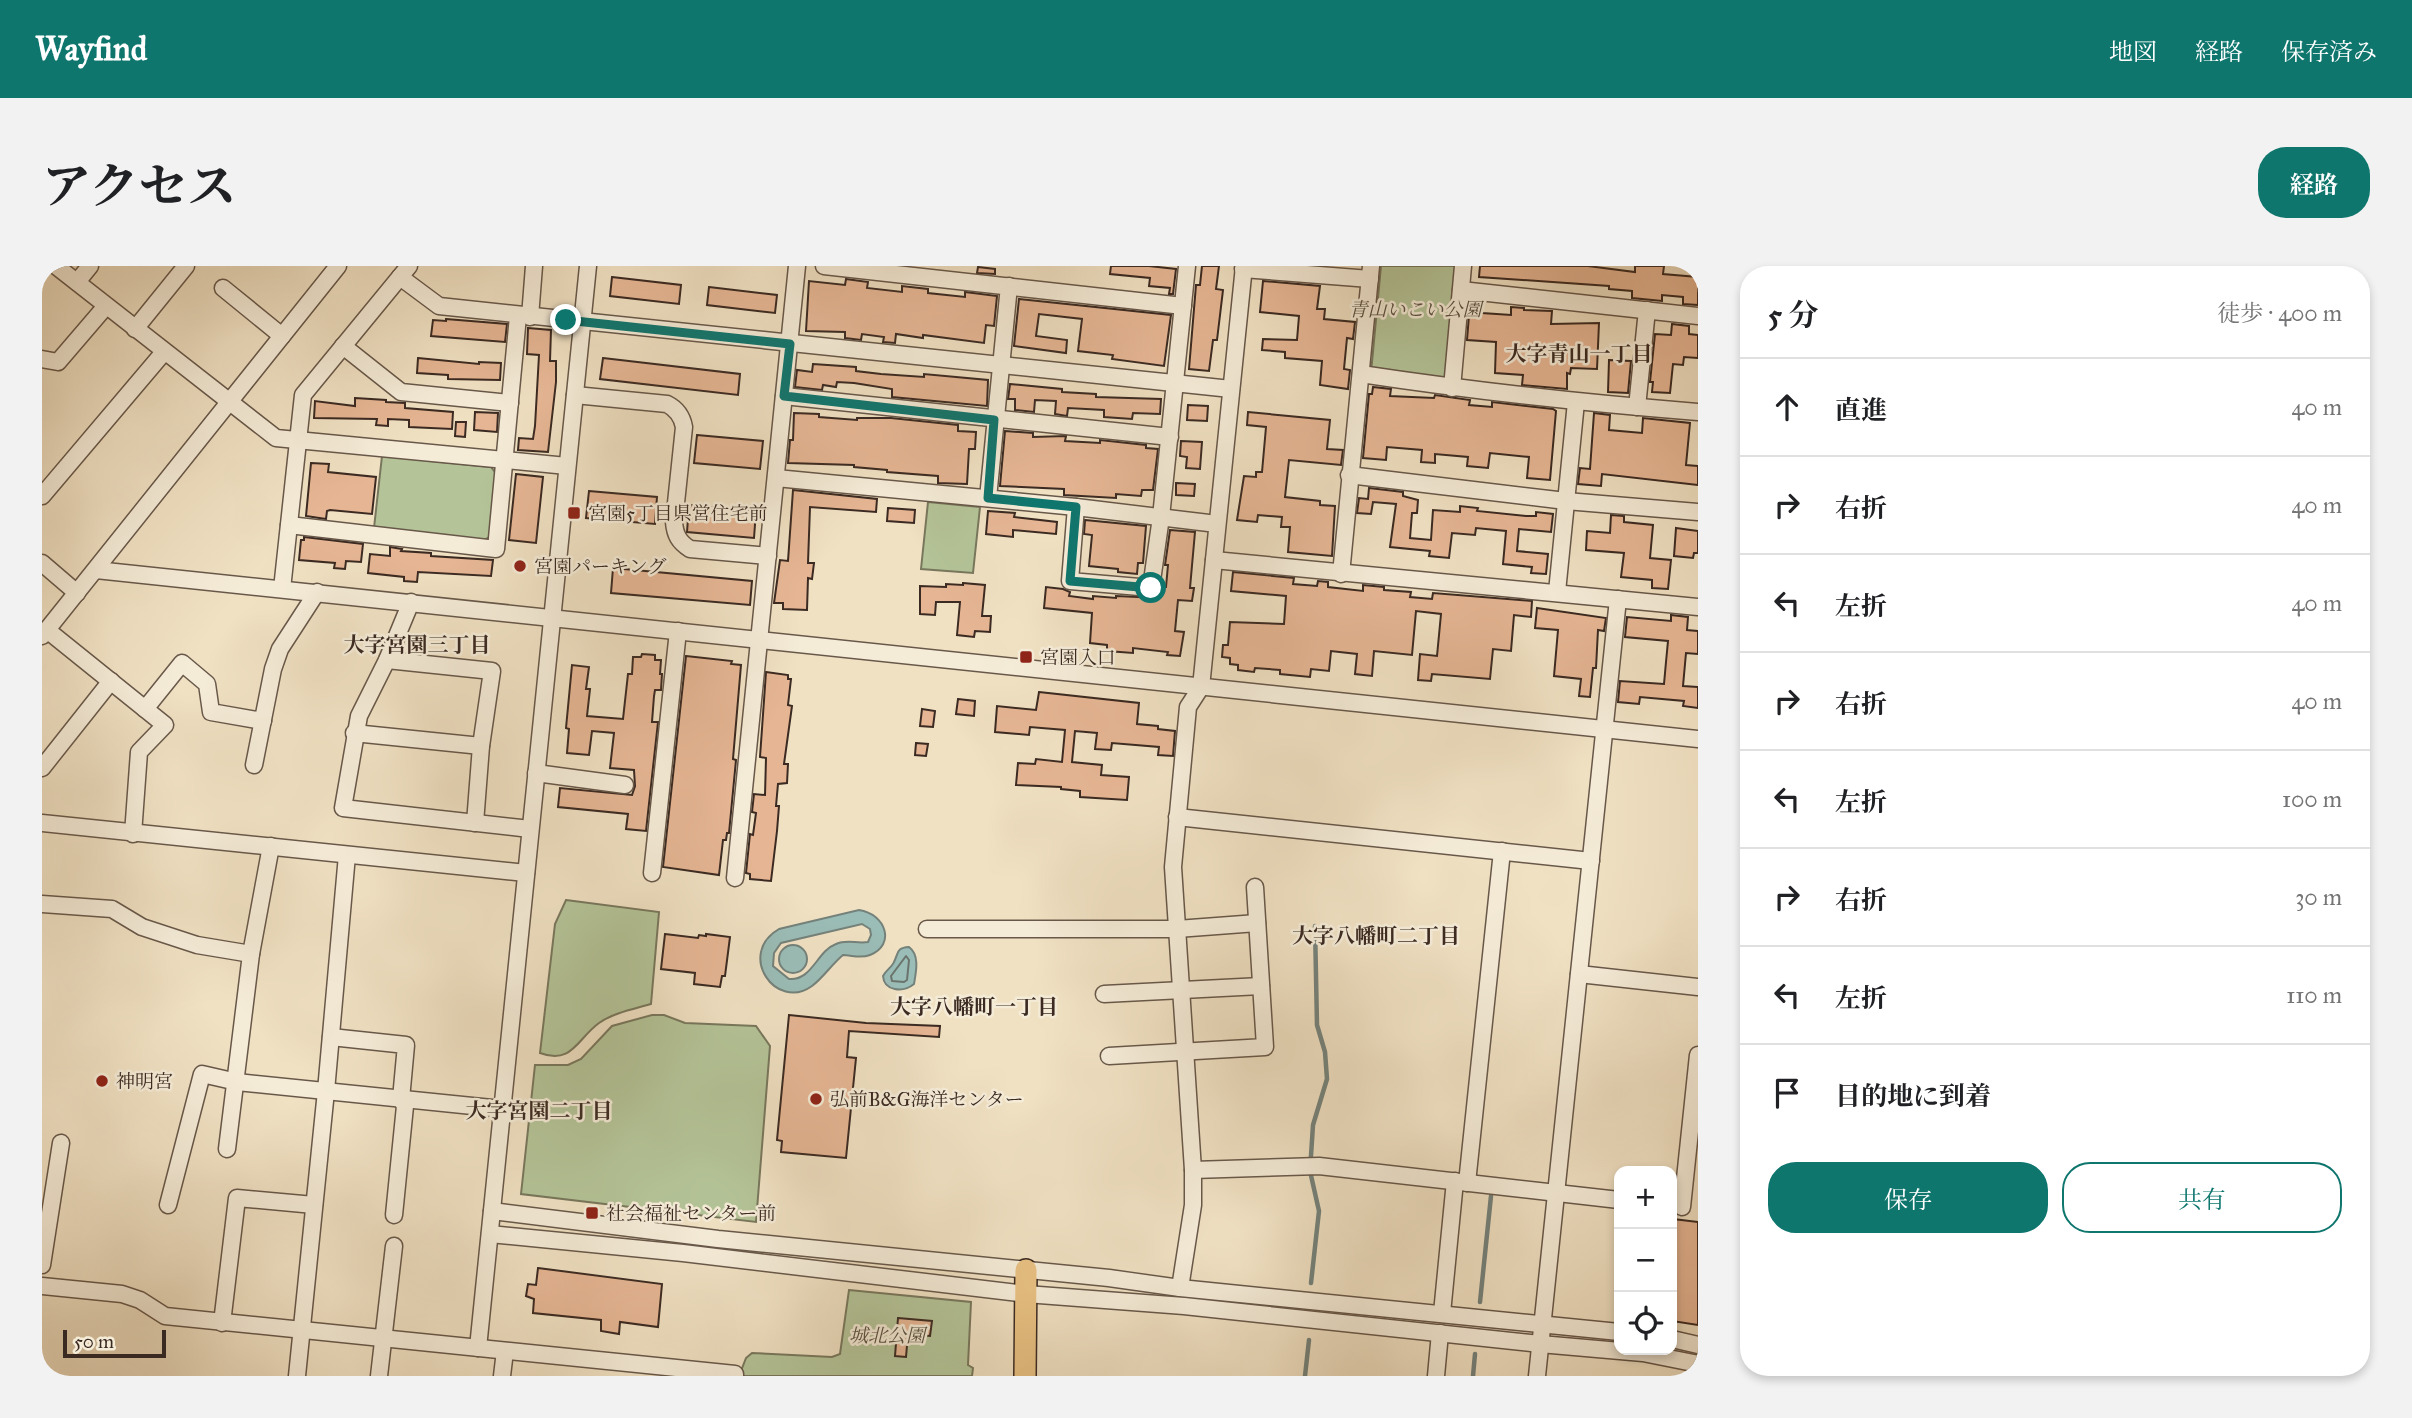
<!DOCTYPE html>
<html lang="ja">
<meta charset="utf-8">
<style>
:root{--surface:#fff;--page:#f2f2f2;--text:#202124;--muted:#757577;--line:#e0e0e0;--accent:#0f766e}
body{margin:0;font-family:"IM FELL Great Primer","Noto Serif JP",serif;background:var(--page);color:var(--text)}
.controls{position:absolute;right:21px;bottom:21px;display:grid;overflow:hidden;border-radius:14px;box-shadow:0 4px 10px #0003}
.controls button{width:63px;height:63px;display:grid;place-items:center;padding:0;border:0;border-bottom:2px solid var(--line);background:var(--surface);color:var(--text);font:35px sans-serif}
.scale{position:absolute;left:21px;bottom:18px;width:103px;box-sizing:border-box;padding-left:7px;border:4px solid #3b2a22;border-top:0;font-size:19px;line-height:24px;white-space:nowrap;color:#3b2a22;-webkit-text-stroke:5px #f5ecd8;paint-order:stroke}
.stop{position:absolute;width:21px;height:21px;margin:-16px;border:5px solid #0f766e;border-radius:50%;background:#fff}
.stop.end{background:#0f766e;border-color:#fff;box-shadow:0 2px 7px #0008}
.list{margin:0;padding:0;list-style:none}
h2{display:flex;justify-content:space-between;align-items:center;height:91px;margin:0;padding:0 28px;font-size:30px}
h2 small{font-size:23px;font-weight:400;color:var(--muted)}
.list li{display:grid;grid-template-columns:46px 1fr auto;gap:21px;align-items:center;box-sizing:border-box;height:98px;padding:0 28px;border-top:2px solid var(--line)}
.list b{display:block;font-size:26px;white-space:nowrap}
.list em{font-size:23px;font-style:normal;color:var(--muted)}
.actions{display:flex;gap:14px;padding:21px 28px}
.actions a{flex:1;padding:16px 0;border:2px solid var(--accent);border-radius:28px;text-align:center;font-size:24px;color:var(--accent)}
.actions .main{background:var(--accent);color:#fff}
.icon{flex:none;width:38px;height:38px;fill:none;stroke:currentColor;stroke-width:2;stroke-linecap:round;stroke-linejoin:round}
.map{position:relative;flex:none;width:1656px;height:1110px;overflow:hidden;border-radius:28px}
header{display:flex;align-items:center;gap:42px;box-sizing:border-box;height:98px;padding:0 35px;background:var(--accent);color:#fff}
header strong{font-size:33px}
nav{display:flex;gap:38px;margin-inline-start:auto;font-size:24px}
.intro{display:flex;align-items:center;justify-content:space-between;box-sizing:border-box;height:168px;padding:0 42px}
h1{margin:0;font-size:49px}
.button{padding:18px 32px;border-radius:28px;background:var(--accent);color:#fff;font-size:24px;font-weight:700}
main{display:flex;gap:42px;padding:0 42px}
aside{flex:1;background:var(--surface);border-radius:28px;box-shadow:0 4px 10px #0003}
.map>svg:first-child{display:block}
.green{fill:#b4c498;stroke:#78775d;stroke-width:2}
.water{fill:#9abdb7;stroke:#74827b;stroke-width:2;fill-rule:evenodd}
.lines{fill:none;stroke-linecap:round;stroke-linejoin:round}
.shore{stroke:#6a746c;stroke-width:2}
.stream{stroke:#74827b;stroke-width:4.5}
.building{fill:#e6b694;stroke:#3b2a22;stroke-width:2}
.minor-casing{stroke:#68584a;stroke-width:19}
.major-casing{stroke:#3b2a22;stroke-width:24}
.minor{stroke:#f5ecd8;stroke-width:16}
.major{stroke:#e8c082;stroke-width:21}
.route{stroke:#0f766e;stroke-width:9}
.poi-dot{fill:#8f2418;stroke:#f5ecd8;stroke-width:2.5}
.labels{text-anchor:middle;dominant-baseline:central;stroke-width:5;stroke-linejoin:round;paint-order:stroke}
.park-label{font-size:19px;font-style:italic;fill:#595040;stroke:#f5ecd8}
.poi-label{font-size:19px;fill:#3b2a22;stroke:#f5ecd8;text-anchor:start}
.neighbourhood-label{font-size:21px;font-weight:bold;fill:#3b2a22;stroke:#f5ecd8}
</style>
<header>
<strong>Wayfind</strong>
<nav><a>地図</a><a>経路</a><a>保存済み</a></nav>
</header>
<div class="intro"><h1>アクセス</h1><a class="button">経路</a></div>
<main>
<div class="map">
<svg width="1656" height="1110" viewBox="0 0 1656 1110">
<rect width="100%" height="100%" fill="#f0e1c3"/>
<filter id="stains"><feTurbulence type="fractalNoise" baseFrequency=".00286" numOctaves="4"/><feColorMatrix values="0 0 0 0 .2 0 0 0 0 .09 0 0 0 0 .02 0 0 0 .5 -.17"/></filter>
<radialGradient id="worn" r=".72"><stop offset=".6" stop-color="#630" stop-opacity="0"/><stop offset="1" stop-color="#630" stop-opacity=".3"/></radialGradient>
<!-- green -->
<g class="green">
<polygon points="1339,0 1414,0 1403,118 1329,107"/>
<polygon points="340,190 449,201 455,209 448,271 442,274 332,262"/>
<polygon points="886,236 938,241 931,307 879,303"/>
<path d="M524,634l93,12 -8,92c-17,5 -38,9 -52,19 -22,16 -27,42 -59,30l15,-129z"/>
<polygon points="610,749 622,749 643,757 714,760 728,780 714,956 479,928 493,799 526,799 539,793 570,760"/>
<polygon points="807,1024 929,1036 926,1099 931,1102 930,1110 697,1110 704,1092 710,1087 790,1091 798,1088"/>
</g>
<!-- water -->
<g class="water">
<path d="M817,644c27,4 37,35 11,45 -10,4 -18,0 -27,0 -11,9 -20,23 -31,31 -36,26 -76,-32 -33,-57zM820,658l8,5 1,6 -3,7c-11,2 -21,-3 -32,2 -19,7 -24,37 -47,35l-16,-13 1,-13 7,-10z"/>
<circle cx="751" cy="693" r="14"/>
<path d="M867,681c11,8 7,25 5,37 -11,9 -30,7 -31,-8 3,-6 9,-9 11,-14 5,-10 2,-14 15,-15z"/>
</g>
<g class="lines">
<!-- shore -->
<polygon class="shore" points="864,690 867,694 865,714 862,716 850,715 849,710"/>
<!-- stream -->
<g class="stream">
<polyline points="1269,1017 1277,945 1268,905 1271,859 1285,813 1283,786 1275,759 1273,660"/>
<polyline points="1438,1036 1449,930"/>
<polyline points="1263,1110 1267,1074"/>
<polyline points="1431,1110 1433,1088"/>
</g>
</g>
<!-- building -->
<g class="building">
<polygon points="1069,0 1107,0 1134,3 1131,28 1127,28 1128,22 1107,20 1108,12 1068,8"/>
<polygon points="1160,0 1177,0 1174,23 1181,24 1175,74 1171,74 1167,105 1147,103 1154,19 1158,19"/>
<polygon points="1438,0 1546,0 1593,6 1593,0 1622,0 1621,8 1656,11 1656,39 1641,38 1641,31 1620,29 1620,35 1590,32 1590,25 1567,23 1567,20 1437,11"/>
<polygon points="936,1 953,3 953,8 935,7"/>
<polygon points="570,11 639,19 637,38 568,30"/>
<polygon points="804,13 826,16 825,22 860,26 860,20 886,23 886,27 923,31 923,26 955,30 952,60 944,59 942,77 881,69 881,72 854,68 853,77 841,76 842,71 820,68 819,74 803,72 803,66 764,65 767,15 803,19"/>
<polygon points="1221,15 1278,20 1275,43 1283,43 1282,53 1313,56 1311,73 1305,72 1302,103 1308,104 1306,123 1278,119 1280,95 1243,92 1243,86 1220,84 1221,73 1255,74 1257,50 1218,46"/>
<polygon points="667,21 735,29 733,47 665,39"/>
<polygon points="977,33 1129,49 1122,100 1070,93 1071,89 1036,85 1040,53 997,48 994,70 1025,74 1024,87 972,80"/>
<polygon points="1428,37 1440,37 1440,47 1469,49 1469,41 1482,42 1482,44 1510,45 1509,58 1557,57 1555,103 1529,102 1528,108 1525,107 1525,123 1480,119 1481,109 1453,107 1454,76 1425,74"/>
<polygon points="404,53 465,58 463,76 389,70 391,54 404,55"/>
<polygon points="1630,58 1647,60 1647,68 1656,69 1656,92 1642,91 1641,99 1631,98 1628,127 1610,126 1611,116 1608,116 1613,68 1629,69"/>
<polygon points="486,62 509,64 508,95 514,95 514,116 506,186 476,184 477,172 491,173 493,160 497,89 485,88"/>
<polygon points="376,92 437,98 437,96 459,97 458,114 406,113 406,109 375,107"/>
<polygon points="561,92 698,108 696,129 558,113"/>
<polygon points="1567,94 1589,95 1586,127 1566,126"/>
<polygon points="771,98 814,101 814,105 839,108 882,111 882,108 946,114 945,140 850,131 850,123 812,117 795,116 794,121 781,119 780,124 753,121 755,104 770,106"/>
<polygon points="968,118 1020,123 1020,126 1054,128 1054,131 1119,133 1118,148 1091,147 1090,153 1062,151 1062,144 1026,142 1025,150 1013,148 1014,135 993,134 992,146 973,144 973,133 966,133"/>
<polygon points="1331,121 1349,123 1348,130 1392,132 1393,129 1428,134 1427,139 1450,141 1450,136 1511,143 1514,145 1508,214 1485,212 1487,191 1448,187 1446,202 1425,200 1426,191 1393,188 1393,197 1379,196 1380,184 1345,181 1344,194 1321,192 1327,128 1330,128"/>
<polygon points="313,132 344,134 344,136 363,137 363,142 411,146 410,163 367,161 367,154 346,153 346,160 334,159 335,153 272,152 273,135 313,140"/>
<polygon points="1146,139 1166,140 1165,155 1145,154"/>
<polygon points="433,146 456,147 455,166 432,164"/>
<polygon points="1206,146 1288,154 1285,183 1301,184 1299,199 1247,194 1243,231 1278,235 1278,239 1293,240 1290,290 1246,286 1248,261 1239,261 1240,251 1216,249 1215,256 1195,254 1202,210 1214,211 1214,206 1220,206 1224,161 1205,159"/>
<polygon points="752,147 777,148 777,151 815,154 815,152 849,152 916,159 916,165 934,166 933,183 927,183 925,218 896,217 896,210 845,206 845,204 812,201 812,199 746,197 748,174 751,174"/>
<polygon points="1552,147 1568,149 1567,164 1600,167 1601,152 1648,157 1644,199 1656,200 1656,219 1560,208 1559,220 1536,218 1538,202 1548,203"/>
<polygon points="414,156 424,156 423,171 413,170"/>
<polygon points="963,165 991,167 991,171 1024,170 1023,175 1058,177 1058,174 1104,179 1104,182 1116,183 1111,224 1100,224 1099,230 1074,228 1074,232 1022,229 1022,223 958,220"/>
<polygon points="655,169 721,175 718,203 652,197"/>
<polygon points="1139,175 1160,176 1158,203 1144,202 1145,191 1138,190"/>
<polygon points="269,197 287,198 286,206 334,211 330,248 288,244 285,245 284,253 264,250"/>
<polygon points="474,208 501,211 494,277 467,274"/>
<polygon points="1134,217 1153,218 1152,230 1134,229"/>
<polygon points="1327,222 1361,226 1361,230 1376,234 1375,247 1370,247 1368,272 1389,274 1391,244 1418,246 1418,240 1436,242 1435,245 1484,250 1494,250 1494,246 1511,248 1509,266 1477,263 1475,285 1506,288 1504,308 1489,307 1490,301 1461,298 1464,265 1434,262 1433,269 1410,267 1407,292 1387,290 1388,285 1348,281 1354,238 1331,236 1329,248 1315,247 1317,232 1326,233"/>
<polygon points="751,224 835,233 834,246 768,241 766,297 772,297 770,313 766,312 765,344 741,343 741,337 732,337 738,294 746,295"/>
<polygon points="547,225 615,231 613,258 544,252"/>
<polygon points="647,239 714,245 712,272 645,266"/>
<polygon points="846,242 873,244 872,257 845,255"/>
<polygon points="946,245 973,247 972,251 1015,256 1014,268 971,264 971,271 944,268"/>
<polygon points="1569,249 1582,250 1582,256 1611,259 1608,292 1629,294 1626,323 1610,322 1610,314 1579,311 1582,287 1544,284 1545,265 1568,267"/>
<polygon points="1043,254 1104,260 1101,297 1096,297 1095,308 1076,306 1076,303 1047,300 1050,269 1042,268"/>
<polygon points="1634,262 1656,265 1656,287 1652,287 1651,292 1632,290"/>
<polygon points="1128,264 1153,266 1148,322 1152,322 1150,335 1136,334 1133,365 1142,366 1138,390 1125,389 1126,386 1091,382 1091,387 1065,385 1065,379 1048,377 1050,347 1002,342 1004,321 1021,323 1028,326 1027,330 1051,333 1051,330 1074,332 1074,330 1117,332 1120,321 1124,321 1126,299 1123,299"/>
<polygon points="262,271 321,278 319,296 304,295 303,303 292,302 293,297 257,294 259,274 262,274"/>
<polygon points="348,281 360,283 359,285 389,287 389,290 451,294 449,310 376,306 375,316 362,315 362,311 326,307 328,288 348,290"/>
<polygon points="571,302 710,315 708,339 569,327"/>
<polygon points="1191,306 1252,312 1251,318 1275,320 1276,315 1286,316 1286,321 1321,325 1321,319 1342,321 1342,324 1369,326 1368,331 1390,333 1391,327 1490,335 1489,351 1472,349 1469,385 1451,383 1448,413 1390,408 1389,415 1376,414 1378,388 1395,390 1399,348 1374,345 1370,389 1332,385 1330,410 1313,408 1315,388 1289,385 1287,405 1269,403 1268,411 1238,408 1238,404 1213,402 1212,406 1196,404 1196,399 1188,398 1188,392 1180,391 1181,379 1186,379 1188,356 1242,358 1244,330 1189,325"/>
<polygon points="921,317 943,319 940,350 949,350 948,366 933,365 932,371 915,369 918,336 894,336 893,349 878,348 878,320 904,321 904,318 921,319"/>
<polygon points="1495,342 1564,352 1562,365 1556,364 1554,402 1551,402 1548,431 1537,430 1539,413 1512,410 1516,364 1493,362"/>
<polygon points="1629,349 1646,351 1645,364 1656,365 1656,388 1644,387 1641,420 1656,421 1656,442 1641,440 1642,435 1598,431 1597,438 1576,436 1578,415 1622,418 1624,396 1626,375 1583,371 1585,351 1629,355"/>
<polygon points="600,388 613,389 613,394 619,394 618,408 620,408 619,424 613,424 612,430 610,456 616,456 604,565 584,563 586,548 516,541 518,522 590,529 593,520 592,504 568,502 572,467 550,465 547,489 525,487 527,463 524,462 530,399 547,401 544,423 548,423 545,450 581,453 586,408 590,408 591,391 599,391"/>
<polygon points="644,390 690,395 689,398 699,399 691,493 694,494 687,567 685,567 684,574 681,574 677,609 621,601"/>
<polygon points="724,406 746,409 746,413 749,413 746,439 750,440 742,498 746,498 745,517 736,518 734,540 737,540 735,565 729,615 708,613 708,608 704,607 708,568 711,569 714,547 710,546 712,528 723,529 724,492 718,491"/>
<polygon points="997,426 1097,437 1095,458 1116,460 1116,463 1133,465 1131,490 1116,489 1117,481 1070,477 1069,484 1053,483 1055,467 1033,465 1030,496 1060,499 1059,509 1087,511 1085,534 1038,531 1038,525 1019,523 1019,521 974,519 976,497 993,498 994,493 1020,496 1023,464 988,461 987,469 953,466 955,440 994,444"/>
<polygon points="916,433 933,435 932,450 914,448"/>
<polygon points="880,443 893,445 891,461 878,460"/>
<polygon points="874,477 886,478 884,490 873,489"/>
<polygon points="623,668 656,672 657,669 664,670 664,668 688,671 683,710 680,710 678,721 652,718 653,707 619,703"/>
<polygon points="747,749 824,757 898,760 897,771 807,765 805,791 814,792 804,892 739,886 740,875 735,874"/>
<polygon points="1631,953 1656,956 1656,1059 1630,1055"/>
<polygon points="496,1002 620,1018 616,1061 578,1056 577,1068 559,1065 559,1054 491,1047 492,1033 484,1030 486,1018 494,1019"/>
<polygon points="856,1052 890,1055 888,1070 866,1068 864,1091 853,1090"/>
</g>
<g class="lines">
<defs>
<g id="minor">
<polyline points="14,0 234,172 525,200"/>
<polyline points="782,0 1141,40"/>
<polyline points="1201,3 1328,13"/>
<polyline points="358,11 397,40 1189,123"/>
<polyline points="35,16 48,0"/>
<polyline points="181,22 240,70"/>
<polyline points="1419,24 1656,50"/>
<polyline points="488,51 492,0"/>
<polyline points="93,63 144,0"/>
<polyline points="301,80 359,126 468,137"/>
<polyline points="0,93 16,96 64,40"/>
<path d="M1319,108c112,17 224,29 337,38"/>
<polyline points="1410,122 1421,0"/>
<path d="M533,129l92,9c10,5 15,12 17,23l-10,95c1,13 5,20 16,27l78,7"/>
<polyline points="742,130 1128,171"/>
<polyline points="1595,141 1605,44"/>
<polyline points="1307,209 1524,235 1656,246"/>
<polyline points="734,212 1034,241 1175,258"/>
<polyline points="0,230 122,86"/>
<polyline points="946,232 967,20"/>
<polyline points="1034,241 1028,315 1109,322 1119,251 1145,0"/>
<polyline points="247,259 454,283 476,50"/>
<polyline points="1172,294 1656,341"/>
<polyline points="0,297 35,327"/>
<polyline points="54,304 1656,473"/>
<polyline points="1299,308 1329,0"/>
<polyline points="240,323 261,129 367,0"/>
<polyline points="1515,326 1534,136"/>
<polyline points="369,336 345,394 317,450 301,542 488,563"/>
<polyline points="5,364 123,459 97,486 91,568"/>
<polyline points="0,370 296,0"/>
<polyline points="345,394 450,405 439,480 433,557"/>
<polyline points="103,443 140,397 165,418 169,446 221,455"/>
<polyline points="312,467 439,480"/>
<polyline points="212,499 231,403 238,383 275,326"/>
<polyline points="0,502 69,415"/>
<polyline points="494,507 583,519"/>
<polyline points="1135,551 1549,595"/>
<polyline points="0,557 484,607"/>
<polyline points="610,607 636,365"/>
<polyline points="693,612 755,0"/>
<polyline points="0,638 70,643 100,661 155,679 209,688"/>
<polyline points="885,663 1135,663 1215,657"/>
<polyline points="1537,708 1656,721"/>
<polyline points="1062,728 1219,720"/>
<polyline points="289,771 364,779 359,833 363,840 352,949"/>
<polyline points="1067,790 1223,781 1213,621"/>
<polyline points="185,883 209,688 229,580"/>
<polyline points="1151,904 1277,900 1577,934"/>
<polyline points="1425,917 1460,585"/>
<polyline points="126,939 160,808 195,816 460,843"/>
<polyline points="1640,941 1656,789"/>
<polyline points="450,945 676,973 1067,1012 1138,1022 1577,1066"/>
<polyline points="448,968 641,987 984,1028 1142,1040 1498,1078 1601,1087 1656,1098"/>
<polyline points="0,999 19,877"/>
<polyline points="0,1020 80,1028 98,1034 123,1050 693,1108 693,1110"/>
<polyline points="1138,1022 1151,939 1151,904 1131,601 1146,441 1159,421 1202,0"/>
<polyline points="1400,1047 1413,915"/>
<polyline points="180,1057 195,932 272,939"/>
<polyline points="1630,1073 1656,1079"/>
<polyline points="436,1082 546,0"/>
<polyline points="255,1110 284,825 305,589"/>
<polyline points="337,1110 352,980"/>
<polyline points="460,1110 463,1085"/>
<polyline points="1394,1110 1398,1067"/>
<polyline points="1495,1110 1576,333"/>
</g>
<polyline id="major" points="983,1110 984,1004"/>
</defs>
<!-- minor casing -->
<use href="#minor" class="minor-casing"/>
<!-- major casing -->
<use href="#major" class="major-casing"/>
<!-- minor -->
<use href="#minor" class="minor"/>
<!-- major -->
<use href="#major" class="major"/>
</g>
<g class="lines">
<!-- route -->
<polyline class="route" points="524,54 748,78 742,130 952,154 946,232 1034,241 1028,315 1109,322"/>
</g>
<!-- markers -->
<g class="poi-dot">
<rect x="525" y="240" width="14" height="14" rx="3.5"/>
<circle cx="478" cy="300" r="7"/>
<rect x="977" y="384" width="14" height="14" rx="3.5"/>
<circle cx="60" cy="815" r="7"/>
<circle cx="774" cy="833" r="7"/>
<rect x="543" y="940" width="14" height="14" rx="3.5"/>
</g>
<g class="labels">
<!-- park labels -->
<g class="park-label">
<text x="1373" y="43">青山いこい公園</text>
<text x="845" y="1069">城北公園</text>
</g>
<!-- poi labels -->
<g class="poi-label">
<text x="546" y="247">宮園5丁目県営住宅前</text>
<text x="492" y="300">宮園パーキング</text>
<text x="998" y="391">宮園入口</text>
<text x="74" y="815">神明宮</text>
<text x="788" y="833">弘前B&amp;G海洋センター</text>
<text x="564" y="947">社会福祉センター前</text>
</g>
<!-- neighbourhood labels -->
<g class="neighbourhood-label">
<text x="1537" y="88">大字青山一丁目</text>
<text x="375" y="379">大字宮園三丁目</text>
<text x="1334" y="670">大字八幡町二丁目</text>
<text x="932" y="741">大字八幡町一丁目</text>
<text x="497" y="845">大字宮園二丁目</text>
</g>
</g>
<rect width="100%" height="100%" filter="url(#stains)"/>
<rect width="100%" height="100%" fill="url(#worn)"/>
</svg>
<div class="controls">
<button>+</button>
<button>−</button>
<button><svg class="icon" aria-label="locate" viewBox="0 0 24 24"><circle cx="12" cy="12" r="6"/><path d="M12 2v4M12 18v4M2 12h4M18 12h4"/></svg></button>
</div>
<div class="scale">50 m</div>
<div class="stop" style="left:1109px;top:322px"></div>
<div class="stop end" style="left:524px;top:54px"></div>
</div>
<aside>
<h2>5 分<small>徒歩 · 400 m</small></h2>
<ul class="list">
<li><svg class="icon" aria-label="ahead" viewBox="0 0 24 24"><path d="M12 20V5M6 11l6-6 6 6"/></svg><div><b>直進</b></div><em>40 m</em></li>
<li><svg class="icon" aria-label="right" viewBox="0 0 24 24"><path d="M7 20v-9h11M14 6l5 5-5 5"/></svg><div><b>右折</b></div><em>40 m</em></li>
<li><svg class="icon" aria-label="left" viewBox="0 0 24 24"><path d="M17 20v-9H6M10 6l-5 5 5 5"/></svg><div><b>左折</b></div><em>40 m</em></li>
<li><svg class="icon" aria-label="right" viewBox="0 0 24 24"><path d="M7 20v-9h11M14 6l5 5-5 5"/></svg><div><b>右折</b></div><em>40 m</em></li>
<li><svg class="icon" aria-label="left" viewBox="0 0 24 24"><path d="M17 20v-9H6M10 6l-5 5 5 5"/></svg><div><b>左折</b></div><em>100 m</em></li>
<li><svg class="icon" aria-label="right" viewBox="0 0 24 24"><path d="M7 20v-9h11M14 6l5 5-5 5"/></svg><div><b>右折</b></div><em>30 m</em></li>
<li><svg class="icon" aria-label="left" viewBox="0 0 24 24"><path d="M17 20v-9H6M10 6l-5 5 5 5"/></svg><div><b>左折</b></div><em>110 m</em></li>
<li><svg class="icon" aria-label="arrive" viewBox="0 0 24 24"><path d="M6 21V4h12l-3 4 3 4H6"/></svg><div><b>目的地に到着</b></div></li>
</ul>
<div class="actions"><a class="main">保存</a><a>共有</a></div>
</aside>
</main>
